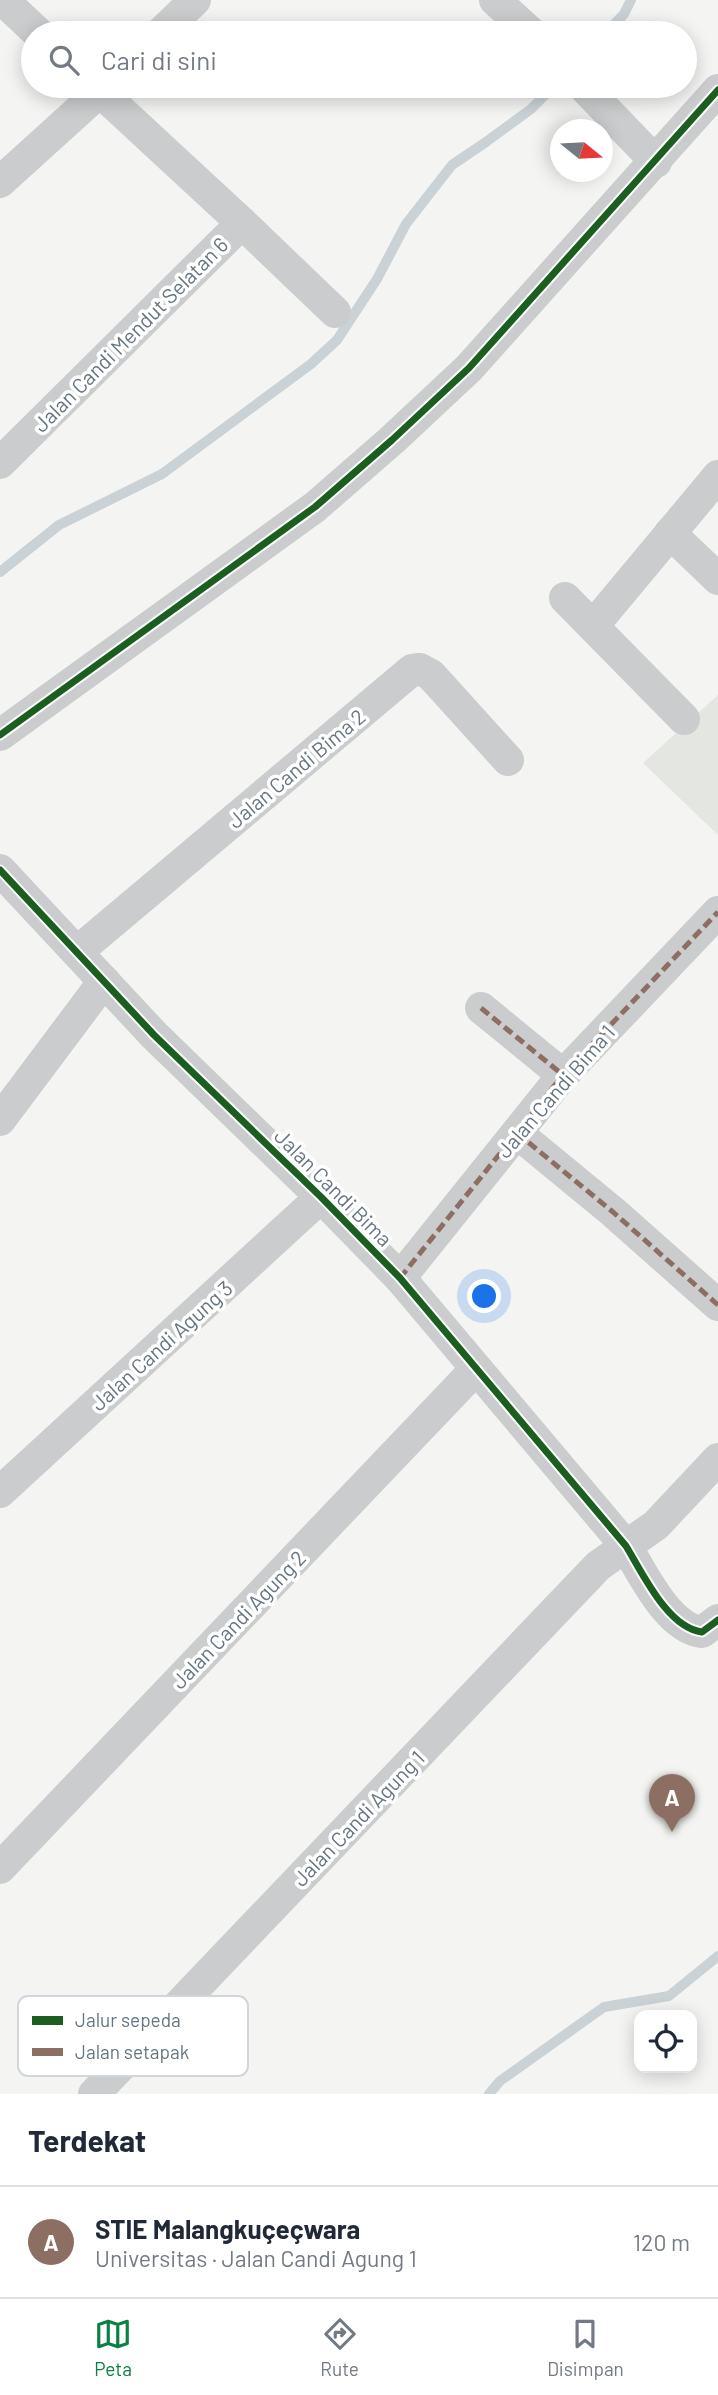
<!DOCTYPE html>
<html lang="id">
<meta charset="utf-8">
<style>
:root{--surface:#fff;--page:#f6f6f7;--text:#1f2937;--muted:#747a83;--line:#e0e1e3;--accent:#0b8043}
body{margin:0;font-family:Barlow,sans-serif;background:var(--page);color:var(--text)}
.controls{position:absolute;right:21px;bottom:21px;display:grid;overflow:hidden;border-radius:14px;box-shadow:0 4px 18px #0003}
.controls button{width:63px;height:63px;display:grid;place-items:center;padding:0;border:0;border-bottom:2px solid var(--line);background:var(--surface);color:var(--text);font:35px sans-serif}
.compass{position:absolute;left:550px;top:119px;width:63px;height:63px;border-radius:50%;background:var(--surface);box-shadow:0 4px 18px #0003;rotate:108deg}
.you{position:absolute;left:485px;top:1297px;width:24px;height:24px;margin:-18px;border:5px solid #fff;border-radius:50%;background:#1a73e8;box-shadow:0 0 0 10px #1a73e833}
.badge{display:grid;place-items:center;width:46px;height:46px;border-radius:50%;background:var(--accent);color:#fff;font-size:23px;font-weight:700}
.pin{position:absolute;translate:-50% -58px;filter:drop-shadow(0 2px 4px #0008)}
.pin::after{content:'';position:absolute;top:37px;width:24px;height:21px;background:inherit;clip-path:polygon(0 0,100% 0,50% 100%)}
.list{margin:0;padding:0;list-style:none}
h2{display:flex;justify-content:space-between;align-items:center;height:91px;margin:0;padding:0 28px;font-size:30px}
h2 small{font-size:23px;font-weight:400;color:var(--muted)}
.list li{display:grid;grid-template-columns:46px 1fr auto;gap:21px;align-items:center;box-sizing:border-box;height:112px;padding:0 28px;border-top:2px solid var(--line)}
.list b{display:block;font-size:26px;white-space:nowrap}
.list p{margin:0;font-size:23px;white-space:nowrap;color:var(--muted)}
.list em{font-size:23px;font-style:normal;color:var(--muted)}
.icon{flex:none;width:38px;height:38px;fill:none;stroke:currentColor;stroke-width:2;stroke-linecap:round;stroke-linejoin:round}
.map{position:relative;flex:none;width:718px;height:2094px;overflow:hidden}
.search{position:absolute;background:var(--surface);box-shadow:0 4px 18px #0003;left:21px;right:21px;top:21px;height:77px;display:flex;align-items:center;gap:18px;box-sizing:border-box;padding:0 24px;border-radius:38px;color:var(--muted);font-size:26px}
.sheet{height:203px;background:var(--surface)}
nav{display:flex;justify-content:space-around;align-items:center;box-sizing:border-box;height:98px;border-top:2px solid var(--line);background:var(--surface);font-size:19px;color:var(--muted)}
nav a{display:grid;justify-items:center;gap:4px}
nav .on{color:var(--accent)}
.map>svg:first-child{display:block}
.green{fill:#e4e7e1}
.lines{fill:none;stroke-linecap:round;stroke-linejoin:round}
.stream{stroke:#cbd2d5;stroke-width:10}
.minor{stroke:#cacccd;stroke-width:32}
.quiet{stroke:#8d6e63;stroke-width:5;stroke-dasharray:10 5;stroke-linecap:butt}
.cycleway-casing{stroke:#fff;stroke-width:11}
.cycleway{stroke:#1b5e20;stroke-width:7}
.labels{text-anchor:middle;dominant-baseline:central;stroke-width:7;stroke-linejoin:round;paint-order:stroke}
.street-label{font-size:21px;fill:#667582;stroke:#fff}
.key{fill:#fff;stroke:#d1d6da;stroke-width:2}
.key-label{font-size:19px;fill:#667582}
</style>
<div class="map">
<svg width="718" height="2094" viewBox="0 0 718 2094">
<rect width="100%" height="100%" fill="#f4f4f3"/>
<!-- green -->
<polygon class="green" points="718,695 718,835 643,763"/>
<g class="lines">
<!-- stream -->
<g class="stream">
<polyline points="606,33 624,14 631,0"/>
<polyline points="0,572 59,525 162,474 311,364 337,340 377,279 406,224 452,165 486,142 531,109 554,86"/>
<polyline points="489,2094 500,2081 604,2007 669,1996 718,1956"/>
</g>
<!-- minor -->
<g class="minor">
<polyline points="3,0 38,33"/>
<polyline points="495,0 531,33"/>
<polyline points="161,33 195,0"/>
<polyline points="583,86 656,162"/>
<polyline points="0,182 106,86"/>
<polyline points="242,223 335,312"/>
<polyline points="0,463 242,223 94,86"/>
<polyline points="670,533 718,579"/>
<polyline points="565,598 684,719"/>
<polyline points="593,626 718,476"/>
<polyline points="0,735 315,507 392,440 469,368 718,90"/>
<path d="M0,870l154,165 167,162 79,81 226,268c17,28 42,82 76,86l16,-12"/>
<polyline points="77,952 412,670 420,669 431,675 508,760"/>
<polyline points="481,1008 563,1075"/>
<polyline points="0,1120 104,981"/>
<polyline points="517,1133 613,1212 718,1305"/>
<polyline points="400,1278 563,1075 718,912"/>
<polyline points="0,1492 321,1197"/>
<polyline points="0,1868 475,1370"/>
<polyline points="94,2094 598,1566 656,1525 718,1459"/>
</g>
<!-- quiet -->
<g class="quiet">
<polyline points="481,1008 563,1075"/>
<polyline points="517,1133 613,1212 718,1305"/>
<polyline points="400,1278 563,1075 718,912"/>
</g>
<defs>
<g id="cycleway">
<polyline points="0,735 315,507 392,440 469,368 718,90"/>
<path d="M0,870l154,165 167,162 79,81 226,268c17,28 42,82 76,86l16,-12"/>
</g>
</defs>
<!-- cycleway casing -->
<use href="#cycleway" class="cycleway-casing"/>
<!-- cycleway -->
<use href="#cycleway" class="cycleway"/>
</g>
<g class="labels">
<!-- street labels -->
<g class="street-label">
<text transform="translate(130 334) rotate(-45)">Jalan Candi Mendut Selatan 6</text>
<text transform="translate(296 768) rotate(-40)">Jalan Candi Bima 2</text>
<text transform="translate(555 1091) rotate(-49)">Jalan Candi Bima 1</text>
<text transform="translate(334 1187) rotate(45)">Jalan Candi Bima</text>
<text transform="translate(161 1345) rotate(-42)">Jalan Candi Agung 3</text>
<text transform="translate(238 1619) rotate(-46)">Jalan Candi Agung 2</text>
<text transform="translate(358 1818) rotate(-46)">Jalan Candi Agung 1</text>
</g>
</g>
<!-- legend -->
<rect x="18" y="1996" width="230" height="80" rx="10" class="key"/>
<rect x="32" y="2016" width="31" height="9" fill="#1b5e20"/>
<rect x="32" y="2048" width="31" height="8" fill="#8d6e63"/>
<g class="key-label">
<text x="75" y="2027">Jalur sepeda</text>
<text x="75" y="2059">Jalan setapak</text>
</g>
</svg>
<div class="controls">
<button><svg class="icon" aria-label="locate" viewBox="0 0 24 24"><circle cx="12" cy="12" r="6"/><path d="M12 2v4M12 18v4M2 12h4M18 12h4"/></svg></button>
</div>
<svg class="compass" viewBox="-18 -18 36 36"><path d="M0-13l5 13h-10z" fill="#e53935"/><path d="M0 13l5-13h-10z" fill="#747a83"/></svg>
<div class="you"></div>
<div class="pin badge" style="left:672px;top:1832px;background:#8d6e63">A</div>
<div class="search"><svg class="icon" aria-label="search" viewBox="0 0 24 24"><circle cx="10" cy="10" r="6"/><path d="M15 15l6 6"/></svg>Cari di sini</div>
</div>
<section class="sheet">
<h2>Terdekat<small></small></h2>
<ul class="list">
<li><span class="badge" style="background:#8d6e63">A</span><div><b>STIE Malangkuçeçwara</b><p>Universitas · Jalan Candi Agung 1</p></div><em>120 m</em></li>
</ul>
</section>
<nav>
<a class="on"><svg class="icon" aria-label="map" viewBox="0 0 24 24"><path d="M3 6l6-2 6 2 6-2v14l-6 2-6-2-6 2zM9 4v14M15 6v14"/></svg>Peta</a>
<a><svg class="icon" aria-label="directions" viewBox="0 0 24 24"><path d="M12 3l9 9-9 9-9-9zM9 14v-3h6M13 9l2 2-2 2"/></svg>Rute</a>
<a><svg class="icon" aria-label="saved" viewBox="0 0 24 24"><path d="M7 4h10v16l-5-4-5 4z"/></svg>Disimpan</a>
</nav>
